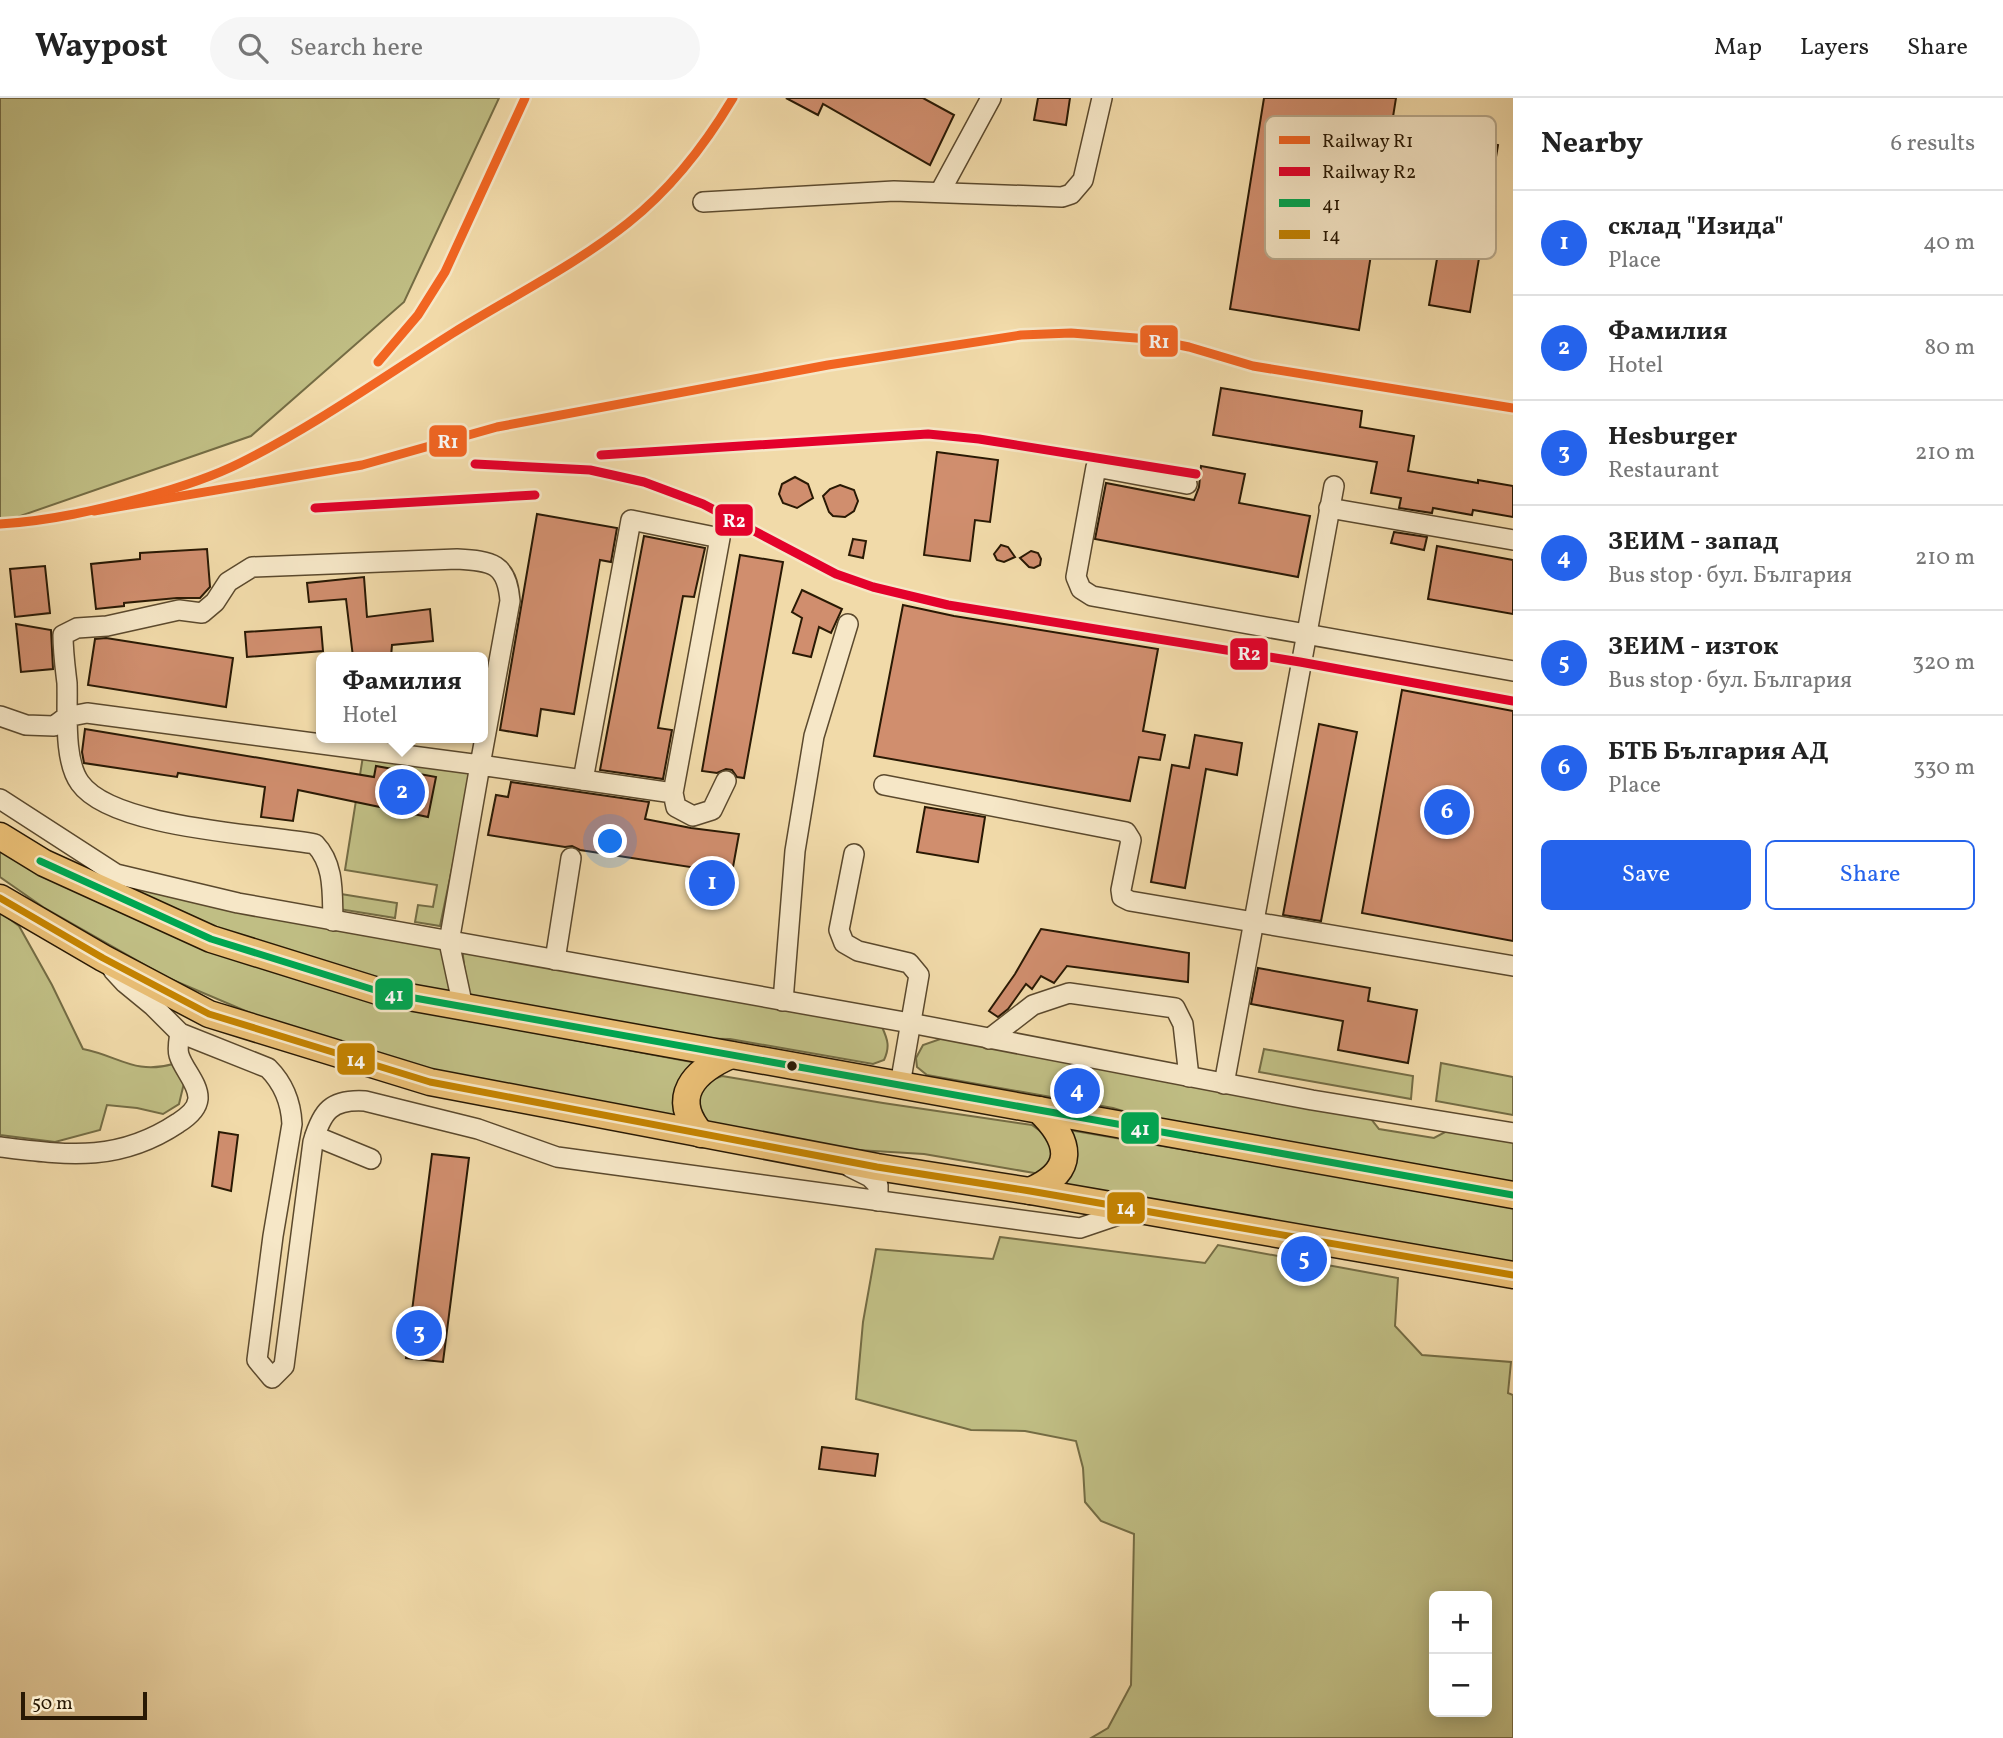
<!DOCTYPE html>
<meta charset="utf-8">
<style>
:root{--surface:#fff;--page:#f6f6f6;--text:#222;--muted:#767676;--line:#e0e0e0;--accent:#2563eb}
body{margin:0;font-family:Vollkorn,serif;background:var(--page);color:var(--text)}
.controls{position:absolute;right:21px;bottom:21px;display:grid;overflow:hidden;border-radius:10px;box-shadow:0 4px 18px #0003}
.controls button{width:63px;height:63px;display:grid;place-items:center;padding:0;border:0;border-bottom:2px solid var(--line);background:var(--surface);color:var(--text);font:35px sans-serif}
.scale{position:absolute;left:21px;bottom:18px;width:126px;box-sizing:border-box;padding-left:7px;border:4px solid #291904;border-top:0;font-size:19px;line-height:24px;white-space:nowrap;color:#291904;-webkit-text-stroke:5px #f6e7c7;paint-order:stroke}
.you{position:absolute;left:611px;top:744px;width:24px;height:24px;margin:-18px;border:5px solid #fff;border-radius:50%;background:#1a73e8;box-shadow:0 0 0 10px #1a73e833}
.badge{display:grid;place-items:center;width:46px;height:46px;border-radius:50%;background:var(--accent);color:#fff;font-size:23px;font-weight:700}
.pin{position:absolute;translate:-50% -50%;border:4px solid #fff;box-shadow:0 2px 7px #0006}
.popup{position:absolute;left:316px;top:554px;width:172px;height:91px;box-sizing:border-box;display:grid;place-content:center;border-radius:10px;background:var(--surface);filter:drop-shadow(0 2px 5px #0005);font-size:23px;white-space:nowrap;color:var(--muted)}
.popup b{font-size:26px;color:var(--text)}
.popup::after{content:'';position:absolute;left:50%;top:100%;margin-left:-14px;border:14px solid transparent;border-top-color:var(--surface)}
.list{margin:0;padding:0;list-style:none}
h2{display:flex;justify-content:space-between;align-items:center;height:91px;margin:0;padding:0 28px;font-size:30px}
h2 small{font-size:23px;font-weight:400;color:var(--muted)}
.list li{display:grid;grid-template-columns:46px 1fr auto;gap:21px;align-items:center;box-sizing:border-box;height:105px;padding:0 28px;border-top:2px solid var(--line)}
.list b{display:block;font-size:26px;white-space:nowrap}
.list p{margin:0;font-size:23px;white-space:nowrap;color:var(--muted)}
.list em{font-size:23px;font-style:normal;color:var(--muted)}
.actions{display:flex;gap:14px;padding:21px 28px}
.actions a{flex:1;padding:16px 0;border:2px solid var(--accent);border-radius:10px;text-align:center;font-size:24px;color:var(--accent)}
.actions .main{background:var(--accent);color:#fff}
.icon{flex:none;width:38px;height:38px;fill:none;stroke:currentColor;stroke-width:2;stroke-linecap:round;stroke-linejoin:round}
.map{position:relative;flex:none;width:1513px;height:1640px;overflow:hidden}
header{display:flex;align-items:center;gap:42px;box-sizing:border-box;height:98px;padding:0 35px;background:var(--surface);border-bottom:2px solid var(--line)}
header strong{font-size:33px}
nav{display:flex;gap:38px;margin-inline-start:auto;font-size:24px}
.search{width:490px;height:63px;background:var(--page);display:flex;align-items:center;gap:18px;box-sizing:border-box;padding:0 24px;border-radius:38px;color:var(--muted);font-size:26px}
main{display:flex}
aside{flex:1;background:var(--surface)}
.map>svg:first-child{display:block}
.green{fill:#c0be84;stroke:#746c44;stroke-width:2;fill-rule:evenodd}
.building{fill:#d08e6e;stroke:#291904;stroke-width:2}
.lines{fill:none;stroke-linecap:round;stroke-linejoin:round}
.minor-casing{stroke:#5b492d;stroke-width:22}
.highway-casing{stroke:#291904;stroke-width:29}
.minor{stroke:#f6e7c7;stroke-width:19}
.highway{stroke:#e8bd74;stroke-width:26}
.bus-1-casing{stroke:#f6e7c7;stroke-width:12}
.bus-2-casing{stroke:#f6e7c7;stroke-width:12}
.bus-1{stroke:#00a651;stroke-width:7}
.bus-2{stroke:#c48301;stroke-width:7}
.rail-1-casing{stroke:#f6e7c7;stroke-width:14}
.rail-2-casing{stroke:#f6e7c7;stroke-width:14}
.rail-1{stroke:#f26522;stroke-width:9}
.rail-2{stroke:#e4002b;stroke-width:9}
.bus-dot{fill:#291904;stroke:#f6e7c7;stroke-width:2.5}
.key{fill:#f6e7c7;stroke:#b8a98c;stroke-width:2}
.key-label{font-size:19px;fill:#291904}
.line-badge{stroke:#f6e7c7;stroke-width:2.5}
.badge-label{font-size:19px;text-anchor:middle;font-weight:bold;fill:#fff}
</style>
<header>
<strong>Waypost</strong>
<div class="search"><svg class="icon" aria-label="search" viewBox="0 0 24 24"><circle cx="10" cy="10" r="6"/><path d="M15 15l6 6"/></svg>Search here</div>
<nav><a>Map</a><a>Layers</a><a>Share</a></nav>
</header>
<main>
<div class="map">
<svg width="1513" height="1640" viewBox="0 0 1513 1640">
<rect width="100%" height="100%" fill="#f1daa9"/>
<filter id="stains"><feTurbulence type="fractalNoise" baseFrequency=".00286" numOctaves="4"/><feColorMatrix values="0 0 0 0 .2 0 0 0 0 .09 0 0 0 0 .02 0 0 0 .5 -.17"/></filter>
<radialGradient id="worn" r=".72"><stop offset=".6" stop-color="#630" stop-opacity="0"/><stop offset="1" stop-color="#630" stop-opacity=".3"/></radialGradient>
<!-- green -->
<g class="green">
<polygon points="0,0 499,0 404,204 251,338 0,425"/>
<polygon points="363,658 472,674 440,828 415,824 418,807 433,809 437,787 345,772"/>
<polygon points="0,744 435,916 697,965 681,1023 468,982 281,928 168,880 43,809 0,779"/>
<polygon points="118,787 439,846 454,889 446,898 377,884 228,835"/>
<polygon points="341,796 397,805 395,820 339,811"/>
<path d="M0,814l19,14 33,59 31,64c36,7 52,26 90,15l11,19 -5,21 -16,10 -26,-6 -30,-3 -7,25 -45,12 -55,-7z"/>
<path d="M462,849l420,80c6,13 8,20 2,33l-11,4 -143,-25 -61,-1 -201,-39z"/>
<polygon points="946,939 1371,1021 1379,1031 1434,1040 1447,1033 1513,1042 1513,1087 1169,1027 1113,1010 927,977 917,969 916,960 923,947"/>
<polygon points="1264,951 1413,978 1411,1001 1259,974"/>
<polygon points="1441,965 1513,979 1513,1017 1436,1003"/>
<polygon points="722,978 883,1005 1032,1027 1051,1041 1052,1066 1040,1076 924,1056 841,1051 709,1025 698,1015 695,999 706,984"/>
<polygon points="1069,1032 1513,1108 1513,1167 1057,1088"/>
<path d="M1000,1139l205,26 13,-18 180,33 -3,48 27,29 89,7 -3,31 5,2v343h-422l17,-10 23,-43 3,-151 -33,-13 -16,-19 -2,-34 -7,-27 -51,-10 -54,-1 -115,-31 7,-77 13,-73 117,10zM1434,1498h53v116h-53z"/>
</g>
<!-- building -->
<g class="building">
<polygon points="786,0 923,0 954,17 930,67 823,6 818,17"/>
<polygon points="1038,0 1070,0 1066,27 1034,22"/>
<polygon points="1264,0 1396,0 1359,232 1230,211"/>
<polygon points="1458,40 1498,47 1470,214 1429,207"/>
<polygon points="1221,290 1362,313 1360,329 1414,338 1408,373 1478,385 1478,382 1513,388 1513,419 1473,412 1472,417 1433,410 1432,415 1399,410 1401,400 1371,395 1377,364 1213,337"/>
<polygon points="937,354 998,362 990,424 975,422 970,463 924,457"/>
<polygon points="1201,368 1245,376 1239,405 1310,418 1298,479 1095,441 1106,385 1194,402 1199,389"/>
<polygon points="795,379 808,386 813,400 797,410 783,405 779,396 782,386"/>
<polygon points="840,387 854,392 858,403 854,413 845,419 833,418 829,414 823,398 830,391"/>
<polygon points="537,416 617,430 611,464 600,462 574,616 541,611 537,638 500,632"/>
<polygon points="1394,434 1427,439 1424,452 1391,445"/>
<polygon points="644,438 705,450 694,499 683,498 658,630 672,632 663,681 600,672"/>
<polygon points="853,441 866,443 863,460 849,457"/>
<polygon points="1001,447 1008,449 1015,459 1004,464 997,462 994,456"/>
<polygon points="1437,448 1513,462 1513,516 1428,501"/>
<polygon points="207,451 210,489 200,500 177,500 124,505 124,508 96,511 91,466 140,461 140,455"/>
<polygon points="1031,453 1038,455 1041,461 1040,467 1034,470 1029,469 1020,460"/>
<polygon points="740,457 783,464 744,680 737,679 732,672 726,671 717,675 702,673"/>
<polygon points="45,468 50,515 15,519 10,471"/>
<polygon points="364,479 367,519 430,511 433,543 392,547 391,559 353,559 346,501 309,504 307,485"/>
<polygon points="802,492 842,511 831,535 819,529 811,559 793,555 802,520 792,514"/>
<polygon points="903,507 954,518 1158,551 1143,633 1165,637 1160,662 1139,659 1130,703 874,658"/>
<polygon points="16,526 51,532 53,571 21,574"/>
<polygon points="321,529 323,553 247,559 245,534"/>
<polygon points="106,540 233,560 226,609 88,587 95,541"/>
<polygon points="1402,592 1513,613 1513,843 1362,815"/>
<polygon points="1319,626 1357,634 1321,823 1283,817"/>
<polygon points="85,631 374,679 376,668 436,679 428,719 298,692 293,723 261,719 265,689 178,675 177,679 84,665 82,654"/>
<polygon points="1195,637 1242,645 1237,677 1206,671 1185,790 1151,784 1172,667 1189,670"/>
<polygon points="511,684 649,704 645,721 691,730 739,736 727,802 693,796 697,770 580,752 572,748 565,749 488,737 496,697 508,699"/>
<polygon points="925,709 985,719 978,764 917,754"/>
<polygon points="1041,831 1189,855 1188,884 1067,868 1054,885 1041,878 1032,891 1026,886 1008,911 998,919 989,913 1015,876"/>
<polygon points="1258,870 1370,890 1368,903 1417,912 1408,965 1338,952 1343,923 1251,906"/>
<polygon points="219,1034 238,1037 231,1093 212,1088"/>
<polygon points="432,1056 469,1060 443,1264 406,1260"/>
<polygon points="822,1349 878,1356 875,1378 819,1371"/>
</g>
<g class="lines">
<defs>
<g id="minor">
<polyline points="940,94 991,0"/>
<polyline points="703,104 894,93 1062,99 1071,96 1083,82 1102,0"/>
<polyline points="1187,386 1096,369 1076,479 1081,491 1092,498 1513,573"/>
<polyline points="1329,410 1513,442"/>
<path d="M0,618l26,9 28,1 12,-9 21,-4 393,52 30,-164c-3,-38 -18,-40 -53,-42l-205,8 -24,15 -13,20 -13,11 -23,-3 -72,16 -30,2 -14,7c0,17 2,31 4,48 1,26 -4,77 13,100 32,45 179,51 235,61 20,21 17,50 18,77"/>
<polyline points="884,687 1126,734 1131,742 1121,792 1122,799 1130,803 1513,868"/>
<polyline points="673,695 583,682 631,422 720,440 673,695 676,709 693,718 712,712 726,683"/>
<polyline points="0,701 116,776 238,805 910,925 1312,1002 1513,1035"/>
<polyline points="854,756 839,832 844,845 858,853 909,865 919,877 900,987"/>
<polyline points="555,862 571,760"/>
<path d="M113,872l12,13 28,23 27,27 88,35c16,16 23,34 24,56l-19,112 -16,124 15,18 12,-12 29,-224c9,-31 18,-43 52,-41l113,28 79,28 523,71 53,-18"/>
<polyline points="783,903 795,753 814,638 848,526"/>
<polyline points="463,909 449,844 480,667 583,682"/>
<polyline points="989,941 1033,907 1069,895 1175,910 1183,926 1189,979"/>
<polyline points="1224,986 1334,388"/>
<polyline points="315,1038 371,1061"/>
<path d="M0,1049c67,8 118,16 178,-24 8,-5 19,-14 20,-24 1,-15 -15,-30 -19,-44 -2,-6 0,-15 1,-22"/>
<polyline points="850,1069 870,1079 878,1087 878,1103"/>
</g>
<g id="highway">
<polyline points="0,738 44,765 211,841 381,894 1513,1097"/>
<polyline points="0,800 103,860 209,916 430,984 877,1069 1030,1093 1513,1177"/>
<path d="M701,1036c-32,-37 -7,-63 30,-79"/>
<path d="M1030,1093c46,-20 42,-49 9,-81"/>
</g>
</defs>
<!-- minor casing -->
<use href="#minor" class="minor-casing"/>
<!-- highway casing -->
<use href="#highway" class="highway-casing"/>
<!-- minor -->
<use href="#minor" class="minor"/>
<!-- highway -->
<use href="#highway" class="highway"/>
<defs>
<polyline id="bus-1" points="40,763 211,841 381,894 1513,1097"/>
<polyline id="bus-2" points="0,800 103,860 209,916 430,984 877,1069 1030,1093 1513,1177"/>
</defs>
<!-- bus-1 casing -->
<use href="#bus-1" class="bus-1-casing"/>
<!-- bus-2 casing -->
<use href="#bus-2" class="bus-2-casing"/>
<!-- bus-1 -->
<use href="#bus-1" class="bus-1"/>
<!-- bus-2 -->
<use href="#bus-2" class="bus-2"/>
<defs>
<g id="rail-1">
<polyline points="378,264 418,217 445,174 525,0"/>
<polyline points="94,413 362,367 497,329 828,267 1021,237 1071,235 1149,241 1189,249 1253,268 1513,310"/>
<path d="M0,426c50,-3 97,-14 145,-27 33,-9 65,-19 95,-34 74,-37 143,-86 213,-130 58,-36 121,-67 175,-110 43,-34 77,-78 105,-125"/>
</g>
<g id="rail-2">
<polyline points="601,357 928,336 979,341 1196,376"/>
<polyline points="475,366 590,372 644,384 703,406 836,476 873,489 948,507 1300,564 1513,603"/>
<polyline points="315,410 535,397"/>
</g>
</defs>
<!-- rail-1 casing -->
<use href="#rail-1" class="rail-1-casing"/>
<!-- rail-2 casing -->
<use href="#rail-2" class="rail-2-casing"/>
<!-- rail-1 -->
<use href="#rail-1" class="rail-1"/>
<!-- rail-2 -->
<use href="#rail-2" class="rail-2"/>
</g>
<!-- markers -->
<circle class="bus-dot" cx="792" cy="968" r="6"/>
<!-- legend -->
<rect x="1265" y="18" width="231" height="143" rx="10" class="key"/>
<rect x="1279" y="38" width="31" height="8" fill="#f26522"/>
<rect x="1279" y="69" width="31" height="9" fill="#e4002b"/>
<rect x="1279" y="101" width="31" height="8" fill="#00a651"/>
<rect x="1279" y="132" width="31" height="9" fill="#c48301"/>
<g class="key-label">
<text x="1322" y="49">Railway R1</text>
<text x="1322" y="80">Railway R2</text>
<text x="1322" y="112">41</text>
<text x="1322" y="143">14</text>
</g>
<g class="line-badge">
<rect x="1139" y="226" width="40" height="34" rx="7" fill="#f26522"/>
<rect x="428" y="326" width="40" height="34" rx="7" fill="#f26522"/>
<rect x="714" y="405" width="40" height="34" rx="7" fill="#e4002b"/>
<rect x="1229" y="539" width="40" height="34" rx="7" fill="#e4002b"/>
<rect x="374" y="879" width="40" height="34" rx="7" fill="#00a651"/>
<rect x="336" y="944" width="40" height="34" rx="7" fill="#c48301"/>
<rect x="1120" y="1013" width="40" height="34" rx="7" fill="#00a651"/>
<rect x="1106" y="1093" width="40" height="34" rx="7" fill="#c48301"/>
</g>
<g class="badge-label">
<text x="1159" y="250">R1</text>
<text x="448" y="350">R1</text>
<text x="734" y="429">R2</text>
<text x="1249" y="562">R2</text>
<text x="394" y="903">41</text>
<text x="356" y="968">14</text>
<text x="1140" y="1037">41</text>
<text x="1126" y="1116">14</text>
</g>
<rect width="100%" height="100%" filter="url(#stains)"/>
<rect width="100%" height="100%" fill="url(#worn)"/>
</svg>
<div class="controls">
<button>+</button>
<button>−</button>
</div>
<div class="scale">50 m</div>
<div class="you"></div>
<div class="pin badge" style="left:712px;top:785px">1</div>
<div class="pin badge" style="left:402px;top:694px">2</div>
<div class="popup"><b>Фамилия</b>Hotel</div>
<div class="pin badge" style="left:419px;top:1235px">3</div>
<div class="pin badge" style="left:1077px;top:993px">4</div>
<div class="pin badge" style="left:1304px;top:1161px">5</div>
<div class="pin badge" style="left:1447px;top:714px">6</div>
</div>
<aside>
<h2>Nearby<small>6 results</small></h2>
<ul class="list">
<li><span class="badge">1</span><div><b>склад &quot;Изида&quot;</b><p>Place</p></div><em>40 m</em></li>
<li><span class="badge">2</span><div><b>Фамилия</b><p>Hotel</p></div><em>80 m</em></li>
<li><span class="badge">3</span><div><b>Hesburger</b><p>Restaurant</p></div><em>210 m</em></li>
<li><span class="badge">4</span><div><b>ЗЕИМ - запад</b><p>Bus stop · бул. България</p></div><em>210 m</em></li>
<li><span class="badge">5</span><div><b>ЗЕИМ - изток</b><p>Bus stop · бул. България</p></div><em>320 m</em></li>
<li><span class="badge">6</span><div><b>БТБ България АД</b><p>Place</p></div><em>330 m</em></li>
</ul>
<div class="actions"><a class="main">Save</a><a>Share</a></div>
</aside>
</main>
